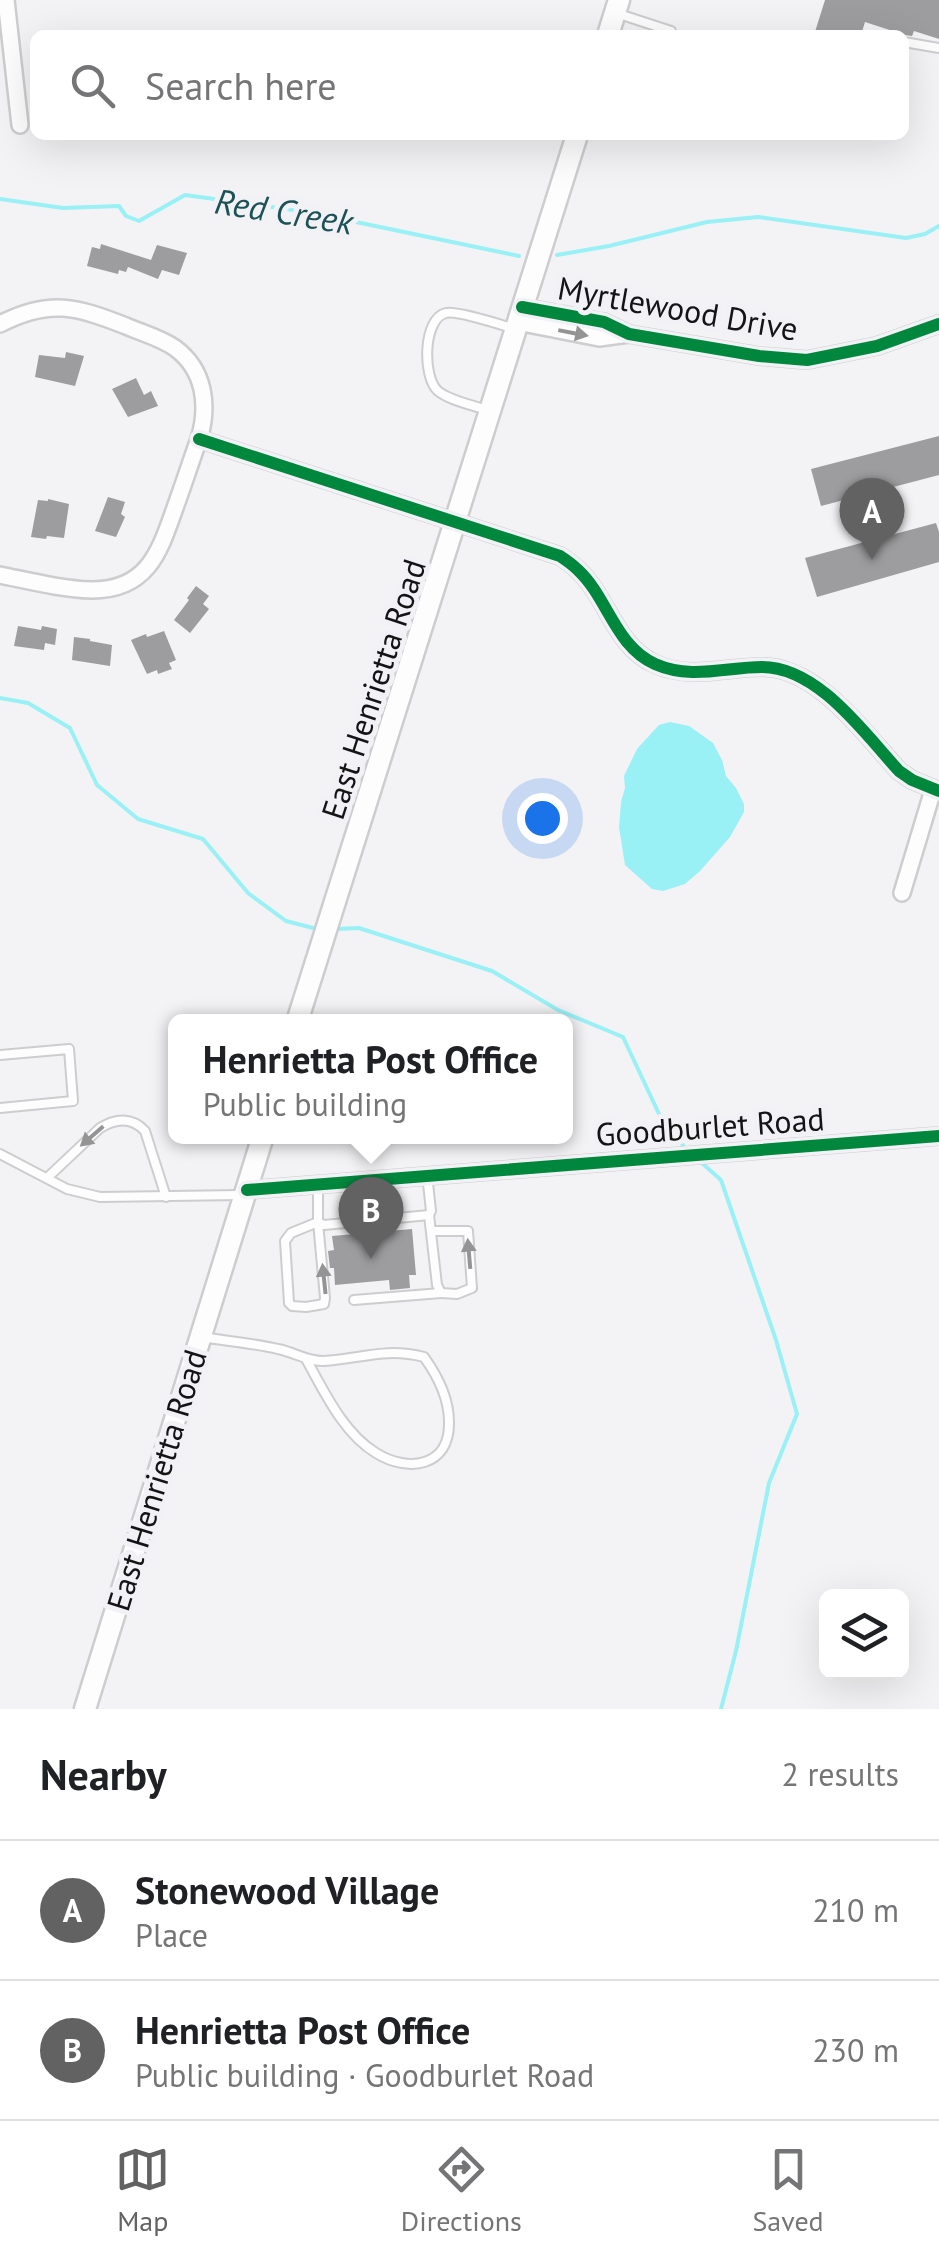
<!DOCTYPE html>
<meta charset="utf-8">
<style>
:root{--surface:#fff;--page:#f2f2f2;--text:#202124;--muted:#757577;--line:#e0e0e0;--accent:#626263}
body{margin:0;font-family:"PT Sans",sans-serif;background:var(--page);color:var(--text)}
.controls{position:absolute;right:30px;bottom:30px;display:grid;overflow:hidden;border-radius:15px;box-shadow:0 10px 40px #0002}
.controls button{width:90px;height:90px;display:grid;place-items:center;padding:0;border:0;border-bottom:2px solid var(--line);background:var(--surface);color:var(--text);font:50px sans-serif}
.you{position:absolute;left:542px;top:818px;width:35px;height:35px;margin:-25px;border:8px solid #fff;border-radius:50%;background:#1a73e8;box-shadow:0 0 0 15px #1a73e833}
.badge{display:grid;place-items:center;width:65px;height:65px;border-radius:50%;background:var(--accent);color:#fff;font-size:32px;font-weight:700}
.pin{position:absolute;translate:-50% -82px;filter:drop-shadow(0 2px 5px #0008)}
.pin::after{content:'';position:absolute;top:52px;width:35px;height:30px;background:inherit;clip-path:polygon(0 0,100% 0,50% 100%)}
.popup{position:absolute;left:168px;top:1014px;width:405px;height:130px;box-sizing:border-box;display:grid;place-content:center;border-radius:15px;background:var(--surface);filter:drop-shadow(0 2px 8px #0005);font-size:32px;white-space:nowrap;color:var(--muted)}
.popup b{font-size:38px;color:var(--text)}
.popup::after{content:'';position:absolute;left:50%;top:100%;margin-left:-20px;border:20px solid transparent;border-top-color:var(--surface)}
.list{margin:0;padding:0;list-style:none}
h2{display:flex;justify-content:space-between;align-items:center;height:130px;margin:0;padding:0 40px;font-size:42px}
h2 small{font-size:32px;font-weight:400;color:var(--muted)}
.list li{display:grid;grid-template-columns:65px 1fr auto;gap:30px;align-items:center;box-sizing:border-box;height:140px;padding:0 40px;border-top:2px solid var(--line)}
.list b{display:block;font-size:38px;white-space:nowrap}
.list p{margin:0;font-size:32px;white-space:nowrap;color:var(--muted)}
.list em{font-size:32px;font-style:normal;color:var(--muted)}
.icon{flex:none;width:55px;height:55px;fill:none;stroke:currentColor;stroke-width:2;stroke-linecap:round;stroke-linejoin:round}
.map{position:relative;flex:none;width:939px;height:1709px;overflow:hidden}
.search{position:absolute;background:var(--surface);box-shadow:0 10px 40px #0002;left:30px;right:30px;top:30px;height:110px;display:flex;align-items:center;gap:25px;box-sizing:border-box;padding:0 35px;border-radius:15px;color:var(--muted);font-size:38px}
.sheet{height:410px;background:var(--surface)}
nav{display:flex;justify-content:space-around;align-items:center;box-sizing:border-box;height:140px;border-top:2px solid var(--line);background:var(--surface);font-size:28px;color:var(--muted)}
nav a{display:grid;justify-items:center;gap:5px}
nav .on{color:var(--accent)}
.map>svg:first-child{display:block}
.water{fill:#99f0f5}
.lines{fill:none;stroke-linecap:round;stroke-linejoin:round}
.stream{stroke:#99f0f5;stroke-width:4}
.building{fill:#9d9d9f}
.service-casing{stroke:#cdcdcf;stroke-width:12}
.minor-casing{stroke:#cdcdcf;stroke-width:20}
.secondary-casing{stroke:#cdcdcf;stroke-width:25}
.service{stroke:#fdfdfe;stroke-width:8}
.minor{stroke:#fdfdfe;stroke-width:15}
.secondary{stroke:#fdfdfe;stroke-width:20}
.cycleway-casing{stroke:#f2f2f6;stroke-width:19}
.cycleway{stroke:#00873e;stroke-width:12}
.oneway{fill:#949495}
.labels{text-anchor:middle;dominant-baseline:central;stroke-width:10;stroke-linejoin:round;paint-order:stroke}
.street-label{font-size:32px;fill:#141415;stroke:#f2f2f6}
.water-label{font-size:35px;font-style:italic;fill:#1c5255;stroke:#f2f2f6}
</style>
<div class="map">
<svg width="939" height="1709" viewBox="0 0 939 1709">
<rect width="100%" height="100%" fill="#f3f3f5"/>
<!-- water -->
<polygon class="water" points="670,722 689,726 713,743 722,760 726,776 736,788 744,804 744,812 730,837 700,871 685,884 663,891 652,889 625,865 619,827 621,802 625,788 624,776 637,749 659,725"/>
<g class="lines">
<!-- stream -->
<g class="stream">
<polyline points="0,199 63,208 119,206 126,216 139,221 185,195 308,212 519,256"/>
<polyline points="557,255 609,246 707,222 758,217 906,238 925,234 939,226"/>
<polyline points="0,698 28,703 70,728 97,785 138,819 203,839 248,893 286,921 317,929"/>
<polyline points="336,929 359,928 492,971 558,1010 623,1037 667,1131 683,1145"/>
<polyline points="703,1164 721,1180 776,1340 797,1414 769,1483 736,1651 721,1709"/>
</g>
</g>
<!-- building -->
<g class="building">
<polygon points="825,0 939,0 939,39 914,31 912,36 905,35 865,22 861,35 814,35"/>
<polygon points="101,244 151,260 157,245 187,253 179,275 162,270 158,279 128,267 126,272 119,270 118,274 87,266 92,247 100,249"/>
<polygon points="66,352 84,356 75,386 35,377 39,355 65,358"/>
<polygon points="136,378 144,395 151,391 158,406 128,417 112,389"/>
<polygon points="939,436 939,475 821,506 811,469"/>
<polygon points="108,497 125,502 121,514 125,517 116,537 95,531"/>
<polygon points="48,499 69,504 64,538 47,536 46,539 31,537 38,500 48,501"/>
<polygon points="936,523 939,532 939,562 817,597 805,558"/>
<polygon points="196,586 209,596 203,604 209,609 190,633 174,620 189,600 187,598"/>
<polygon points="18,626 41,630 42,626 57,629 55,645 45,643 44,650 14,646"/>
<polygon points="164,631 176,660 169,663 172,669 158,674 157,670 147,674 131,640 146,634 147,637"/>
<polygon points="74,637 90,639 90,641 112,645 110,666 72,660"/>
<polygon points="412,1229 416,1275 409,1275 410,1288 390,1290 389,1280 335,1285 334,1268 330,1268 328,1251 334,1250 332,1236"/>
</g>
<g class="lines">
<defs>
<g id="service">
<polyline points="619,14 671,31"/>
<polyline points="904,42 939,48"/>
<path d="M489,411c-15,-6 -39,-10 -51,-20 -16,-14 -15,-73 8,-78 10,-3 56,12 69,16"/>
<polyline points="0,1055 69,1049 73,1101 0,1108"/>
<polyline points="0,1154 67,1189 100,1197 241,1195"/>
<polyline points="427,1174 431,1211 429,1215 437,1285 441,1293 457,1294 472,1288 468,1231 431,1231"/>
<path d="M47,1178l53,-50c16,-10 32,-11 45,3l21,66"/>
<polyline points="318,1184 318,1222 325,1298 324,1304 306,1307 292,1306 289,1303 285,1241 291,1233 318,1222 324,1225 429,1215"/>
<polyline points="354,1300 441,1293"/>
<path d="M201,1337c25,4 52,6 77,12 16,3 28,12 45,12 38,-2 61,-14 101,-4 13,18 25,41 25,65 1,45 -41,51 -73,31 -33,-20 -52,-62 -70,-94"/>
</g>
<g id="minor">
<polyline points="6,0 20,125"/>
<polyline points="522,307 604,322 629,334 759,356 807,360 877,346 939,324"/>
<polyline points="517,322 599,338 629,334"/>
<path d="M0,324c50,-26 77,-17 126,2 16,7 35,12 49,22 30,22 34,58 24,91 -8,22 -15,44 -23,66 -16,45 -27,85 -84,85 -31,-1 -62,-9 -92,-15"/>
<path d="M199,439l361,117c6,4 13,9 18,14 30,28 37,76 77,94 36,16 71,3 107,3 56,0 102,66 137,104l13,9 27,11"/>
<polyline points="902,893 933,790"/>
<polyline points="247,1190 939,1136"/>
</g>
<g id="secondary">
<polyline points="608,35 619,0"/>
<polyline points="297,1022 577,135"/>
<polyline points="85,1709 263,1136"/>
</g>
</defs>
<!-- service casing -->
<use href="#service" class="service-casing"/>
<!-- minor casing -->
<use href="#minor" class="minor-casing"/>
<!-- secondary casing -->
<use href="#secondary" class="secondary-casing"/>
<!-- service -->
<use href="#service" class="service"/>
<!-- minor -->
<use href="#minor" class="minor"/>
<!-- secondary -->
<use href="#secondary" class="secondary"/>
<defs>
<g id="cycleway">
<polyline points="522,307 604,322 629,334 759,356 807,360 877,346 939,324"/>
<path d="M199,439l361,117c6,4 13,9 18,14 30,28 37,76 77,94 36,16 71,3 107,3 56,0 102,66 137,104l13,9 27,11"/>
<polyline points="247,1190 939,1136"/>
</g>
</defs>
<!-- cycleway casing -->
<use href="#cycleway" class="cycleway-casing"/>
<!-- cycleway -->
<use href="#cycleway" class="cycleway"/>
</g>
<!-- one-way arrows -->
<defs><path id="oneway-solid" d="M-6-.8H1V-3.2L6.5 0L1 3.2V.8H-6Z" transform="scale(2.5)"/></defs>
<g class="oneway">
<use href="#oneway-solid" transform="translate(573 333) rotate(11)"/>
<use href="#oneway-solid" transform="translate(92 1136) rotate(139)"/>
<use href="#oneway-solid" transform="translate(469 1254) rotate(-95)"/>
<use href="#oneway-solid" transform="translate(324 1279) rotate(-96)"/>
</g>
<g class="labels">
<!-- street labels -->
<g class="street-label">
<text transform="translate(678 308) rotate(10)">Myrtlewood Drive</text>
<text transform="translate(373 689) rotate(-72)">East Henrietta Road</text>
<text transform="translate(710 1126) rotate(-4)">Goodburlet Road</text>
<text transform="translate(156 1480) rotate(-73)">East Henrietta Road</text>
</g>
<!-- water labels -->
<g class="water-label">
<text transform="translate(284 211) rotate(9)">Red Creek</text>
</g>
</g>
</svg>
<div class="controls">
<button><svg class="icon" aria-label="layers" viewBox="0 0 24 24"><path d="M12 4l9 5-9 5-9-5zM3 14l9 5 9-5"/></svg></button>
</div>
<div class="you"></div>
<div class="pin badge" style="left:872px;top:560px">A</div>
<div class="pin badge" style="left:371px;top:1259px">B</div>
<div class="popup"><b>Henrietta Post Office</b>Public building</div>
<div class="search"><svg class="icon" aria-label="search" viewBox="0 0 24 24"><circle cx="10" cy="10" r="6"/><path d="M15 15l6 6"/></svg>Search here</div>
</div>
<section class="sheet">
<h2>Nearby<small>2 results</small></h2>
<ul class="list">
<li><span class="badge">A</span><div><b>Stonewood Village</b><p>Place</p></div><em>210 m</em></li>
<li><span class="badge">B</span><div><b>Henrietta Post Office</b><p>Public building · Goodburlet Road</p></div><em>230 m</em></li>
</ul>
</section>
<nav>
<a class="on"><svg class="icon" aria-label="map" viewBox="0 0 24 24"><path d="M3 6l6-2 6 2 6-2v14l-6 2-6-2-6 2zM9 4v14M15 6v14"/></svg>Map</a>
<a><svg class="icon" aria-label="directions" viewBox="0 0 24 24"><path d="M12 3l9 9-9 9-9-9zM9 14v-3h6M13 9l2 2-2 2"/></svg>Directions</a>
<a><svg class="icon" aria-label="saved" viewBox="0 0 24 24"><path d="M7 4h10v16l-5-4-5 4z"/></svg>Saved</a>
</nav>
